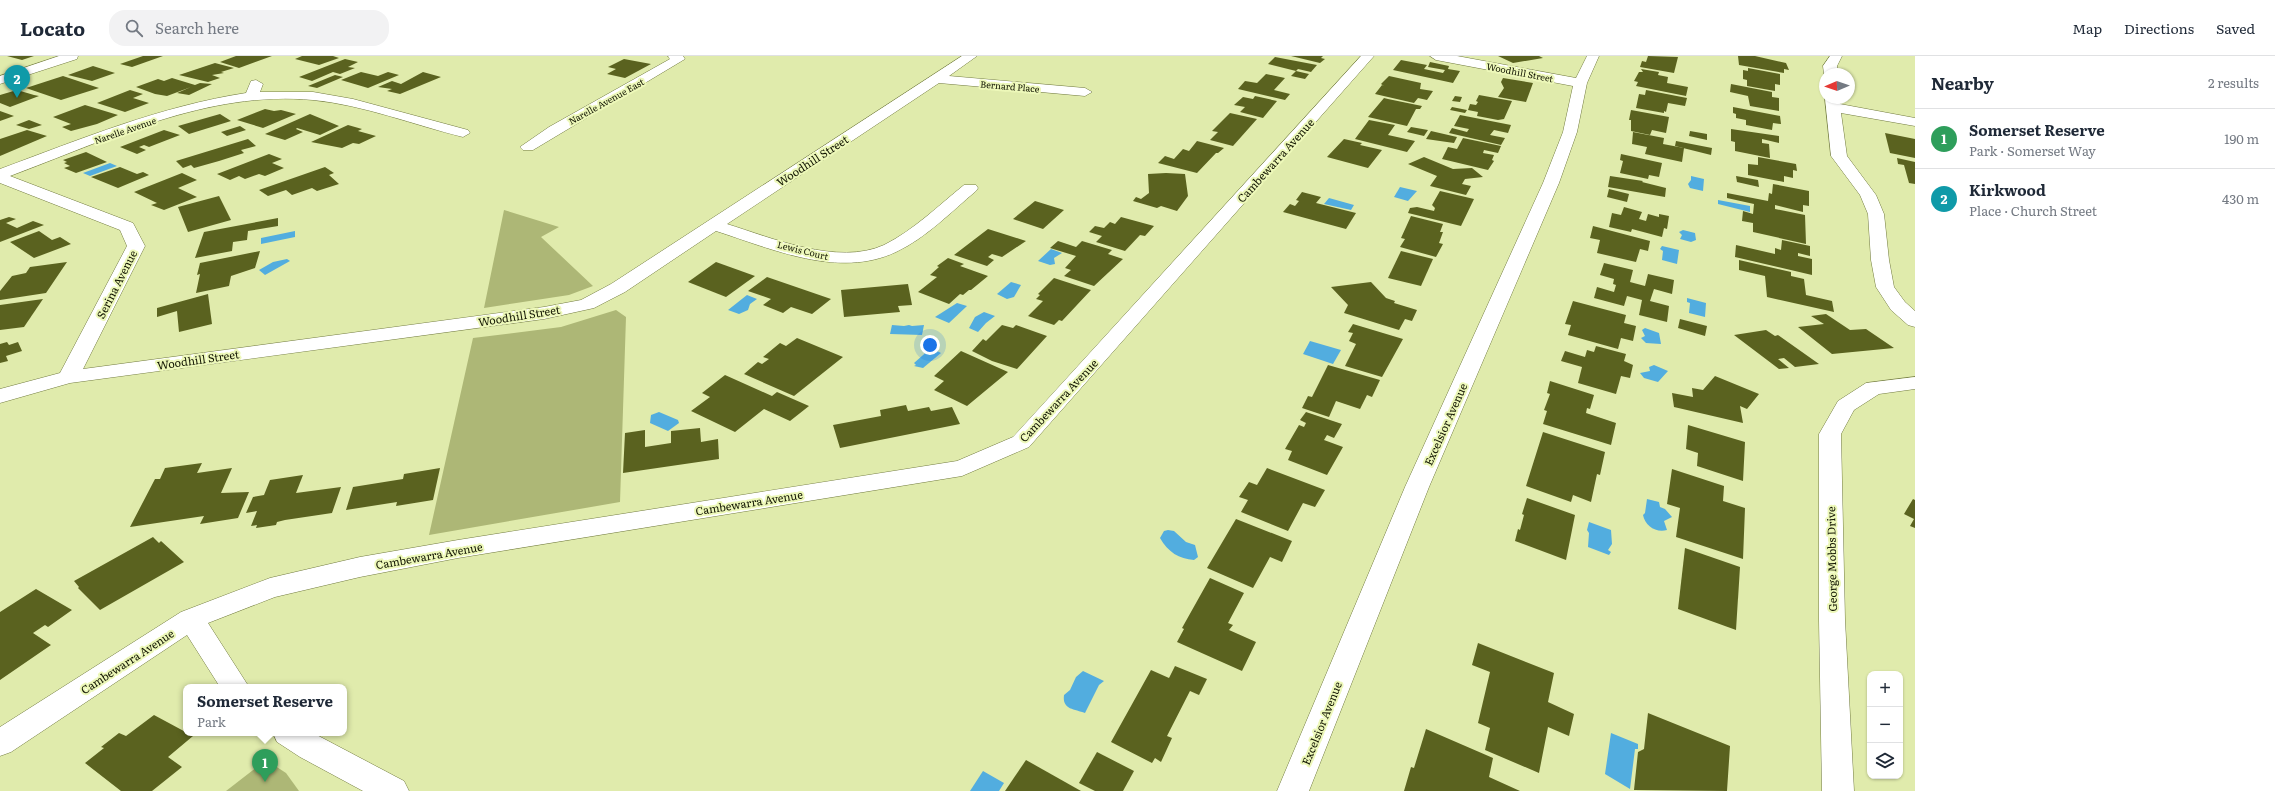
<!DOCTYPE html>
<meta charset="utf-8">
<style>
:root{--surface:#fff;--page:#f2f2f3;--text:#1f2937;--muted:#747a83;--line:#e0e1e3;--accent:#0b8043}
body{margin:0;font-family:Literata,serif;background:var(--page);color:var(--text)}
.controls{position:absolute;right:12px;bottom:12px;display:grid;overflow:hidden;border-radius:8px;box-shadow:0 1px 3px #0004}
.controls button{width:36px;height:36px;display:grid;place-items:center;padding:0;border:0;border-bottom:1px solid var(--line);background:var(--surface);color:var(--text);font:20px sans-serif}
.compass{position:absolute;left:1819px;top:12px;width:36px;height:36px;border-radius:50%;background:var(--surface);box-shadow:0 1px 3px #0004;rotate:268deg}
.you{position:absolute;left:930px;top:289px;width:14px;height:14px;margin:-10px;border:3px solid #fff;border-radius:50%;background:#1a73e8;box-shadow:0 0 0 6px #1a73e833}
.badge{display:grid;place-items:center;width:26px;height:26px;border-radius:50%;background:var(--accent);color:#fff;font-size:13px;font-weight:700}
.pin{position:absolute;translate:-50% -33px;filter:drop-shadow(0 1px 2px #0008)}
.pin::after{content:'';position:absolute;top:21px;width:14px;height:12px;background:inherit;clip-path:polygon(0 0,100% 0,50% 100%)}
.popup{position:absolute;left:183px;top:628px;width:164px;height:52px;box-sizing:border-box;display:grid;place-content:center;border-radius:8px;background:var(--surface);filter:drop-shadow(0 1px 3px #0005);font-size:13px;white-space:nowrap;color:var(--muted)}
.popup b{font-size:15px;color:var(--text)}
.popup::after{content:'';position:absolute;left:50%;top:100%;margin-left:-8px;border:8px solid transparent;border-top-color:var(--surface)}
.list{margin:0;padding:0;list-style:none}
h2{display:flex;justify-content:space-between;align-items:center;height:52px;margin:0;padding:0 16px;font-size:17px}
h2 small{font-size:13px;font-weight:400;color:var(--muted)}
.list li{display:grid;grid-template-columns:26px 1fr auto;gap:12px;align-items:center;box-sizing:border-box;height:60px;padding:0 16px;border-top:1px solid var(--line)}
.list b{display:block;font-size:15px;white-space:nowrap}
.list p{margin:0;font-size:13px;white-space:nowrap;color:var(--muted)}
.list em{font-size:13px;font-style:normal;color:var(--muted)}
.icon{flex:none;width:22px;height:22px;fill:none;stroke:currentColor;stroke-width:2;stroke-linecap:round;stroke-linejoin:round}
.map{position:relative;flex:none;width:1915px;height:735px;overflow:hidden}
header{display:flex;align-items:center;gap:24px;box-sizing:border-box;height:56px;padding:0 20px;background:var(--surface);border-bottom:1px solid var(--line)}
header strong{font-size:19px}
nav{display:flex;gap:22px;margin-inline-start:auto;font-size:14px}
.search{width:280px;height:36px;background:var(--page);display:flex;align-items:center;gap:10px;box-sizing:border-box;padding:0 14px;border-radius:16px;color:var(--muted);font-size:15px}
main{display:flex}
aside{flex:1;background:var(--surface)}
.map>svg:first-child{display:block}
.green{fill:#adb776}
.water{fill:#52addf}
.building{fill:#5a621f}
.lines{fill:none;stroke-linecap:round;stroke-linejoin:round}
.minor-casing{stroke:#727b40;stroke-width:1}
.minor{fill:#fff;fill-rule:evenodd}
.labels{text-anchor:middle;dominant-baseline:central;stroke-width:4;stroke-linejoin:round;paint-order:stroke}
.far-street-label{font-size:9px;fill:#111400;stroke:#edf8b9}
.street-label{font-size:11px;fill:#111400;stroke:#edf8b9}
</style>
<header>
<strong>Locato</strong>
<div class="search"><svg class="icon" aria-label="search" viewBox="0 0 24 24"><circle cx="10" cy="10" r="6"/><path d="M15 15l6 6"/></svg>Search here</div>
<nav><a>Map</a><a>Directions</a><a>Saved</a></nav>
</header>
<main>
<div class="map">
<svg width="1915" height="735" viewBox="0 0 1915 735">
<rect width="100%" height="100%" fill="#e0ebac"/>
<!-- green -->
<g class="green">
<polygon points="504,154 559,171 541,181 593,230 569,239 484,252"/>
<polygon points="616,254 626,261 620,446 429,479 473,282 561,271"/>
<polygon points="266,704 286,717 299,735 226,735"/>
</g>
<!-- water -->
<g class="water">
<polygon points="110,107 117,110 90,120 83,117"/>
<polygon points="1691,120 1704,123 1703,135 1690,132 1688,128 1691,124"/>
<polygon points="1400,131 1417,135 1408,145 1394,141"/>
<polygon points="1329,142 1354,149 1351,154 1324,148"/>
<polygon points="1718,144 1750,150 1750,156 1718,148"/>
<polygon points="1683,174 1695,177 1696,184 1691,186 1680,183 1682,179 1679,176"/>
<polygon points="295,175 295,181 261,188 261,182"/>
<polygon points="1662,190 1679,194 1677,208 1662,204 1663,195 1660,193"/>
<polygon points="1051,193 1062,197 1054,202 1055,208 1050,209 1038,205"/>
<polygon points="287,203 290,205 265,219 259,214 273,206"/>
<polygon points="1011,226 1021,229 1014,241 1007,243 997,238"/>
<polygon points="747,239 757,243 750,248 748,254 739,258 728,254"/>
<polygon points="1687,242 1706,247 1705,261 1689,257 1690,247 1687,246"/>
<polygon points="957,247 967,250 949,267 935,261"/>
<polygon points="984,256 995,260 986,267 978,276 969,272 975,261"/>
<polygon points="892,269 904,270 909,269 912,270 924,269 922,279 890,278"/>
<polygon points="1645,272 1659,277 1661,288 1646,287 1641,282 1645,280 1642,274"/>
<polygon points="1310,285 1341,294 1333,308 1303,298"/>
<polygon points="931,292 941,297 923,312 914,310 916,309 914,307"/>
<polygon points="1654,309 1668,315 1658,326 1644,322 1640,317 1650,315 1649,311"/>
<polygon points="659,356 678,364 679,367 668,375 650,367 651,359"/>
<path d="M1647,443l12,3 1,5 5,2 7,8 -8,4 3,9c-11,3 -22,-4 -24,-15l2,-2z"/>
<polygon points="1589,466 1611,474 1612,488 1608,494 1611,496 1609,499 1588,491 1589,477 1587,474"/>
<path d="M1168,474l6,1 12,11 9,3 3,12 -4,3c-15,-1 -26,-8 -34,-22l4,-7z"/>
<path d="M1083,615l21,10 -5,4 -14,28c-10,-4 -23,-3 -21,-18l6,-5 6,-13z"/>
<polygon points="1611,677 1638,688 1638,693 1635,693 1630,733 1605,718"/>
<polygon points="983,715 1004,727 999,735 970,735"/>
</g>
<!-- building -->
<g class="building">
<polygon points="7,0 34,0 22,4"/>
<polygon points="143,0 163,0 132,11 120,8"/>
<polygon points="236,0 272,0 239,12 220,6"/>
<polygon points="302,0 333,0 339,2 319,9 295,3"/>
<polygon points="1291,0 1323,0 1321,2 1325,3 1320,7"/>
<polygon points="1498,0 1539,0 1543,2 1513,7"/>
<polygon points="1648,0 1678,1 1674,17 1640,11 1642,5 1646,6"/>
<polygon points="1738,0 1755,0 1786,7 1789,14 1784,13 1784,17 1739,9"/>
<polygon points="1275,1 1317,9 1311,16 1298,13 1296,15 1268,8"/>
<polygon points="345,3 358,6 348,11 355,12 340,18 333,16 312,25 299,21"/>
<polygon points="624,3 651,8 625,22 607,18 616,13 608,11"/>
<polygon points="1401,4 1427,9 1424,13 1443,17 1445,14 1428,11 1430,6 1449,10 1448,13 1460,15 1453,27 1393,14"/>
<polygon points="215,7 234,12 221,16 224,17 212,19 220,22 208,26 179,19"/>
<polygon points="93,10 115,17 92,25 68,19"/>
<polygon points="1748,12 1780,18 1780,29 1775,28 1775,35 1747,30 1747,24 1743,23 1743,14 1748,15"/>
<polygon points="1641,13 1659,16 1658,19 1668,21 1667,27 1688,31 1686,40 1636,30 1638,26 1634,25 1639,16 1643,16"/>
<polygon points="1296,15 1309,18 1305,23 1291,20"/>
<polygon points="361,16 378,20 388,16 399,19 368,32 341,24"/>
<polygon points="423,16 441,21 400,38 387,35 392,33 378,31 392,25 401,28"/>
<polygon points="1266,18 1285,22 1274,34 1290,38 1285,44 1238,33 1245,25 1257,27"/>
<polygon points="335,19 343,21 317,32 308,30"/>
<polygon points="63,20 99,32 61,44 26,32"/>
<polygon points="1389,20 1421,27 1420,33 1433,35 1427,44 1418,42 1414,47 1375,38 1382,29 1384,30 1381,28"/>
<polygon points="172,22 195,29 200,27 212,28 189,39 177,37 191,31 167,40 155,38 136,31 158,23 164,25"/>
<polygon points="1503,22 1533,27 1526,46 1498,41 1504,32 1501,26"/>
<polygon points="1731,28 1772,36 1772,41 1779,42 1779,55 1750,50 1748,40 1730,36"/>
<polygon points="17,34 34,39 39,40 10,51 0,47 0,39"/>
<polygon points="130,34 143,38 133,42 149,47 125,56 97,47"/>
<polygon points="1646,34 1687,42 1685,50 1668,47 1666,56 1664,55 1664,57 1636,52 1639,38 1645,39"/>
<polygon points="1479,39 1512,45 1504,63 1498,64 1477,60 1478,56 1468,54 1470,48 1476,49 1478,46 1476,45"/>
<polygon points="1255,40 1277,45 1263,62 1240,56 1245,51 1234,49 1243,41 1253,43"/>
<polygon points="1455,40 1462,41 1460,46 1452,45"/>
<polygon points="1384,42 1388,43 1422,50 1420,53 1416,53 1407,70 1368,61"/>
<polygon points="85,49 118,59 97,68 71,75 62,71 71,68 53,61"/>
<polygon points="1452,51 1467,54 1465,57 1450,54"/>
<polygon points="1733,51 1780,60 1781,68 1773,67 1772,74 1746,69 1746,64 1736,62 1736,58 1733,57"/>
<polygon points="265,53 274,55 281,54 296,58 263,72 237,64"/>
<polygon points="1631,54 1669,61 1666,77 1652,74 1650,79 1631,75 1631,64 1629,64"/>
<polygon points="0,55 14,60 0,65"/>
<polygon points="1230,57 1257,63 1233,90 1210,84 1218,76 1212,75"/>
<polygon points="220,58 231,65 189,78 178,70"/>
<polygon points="310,58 339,70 320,79 297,72 296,73 303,76 285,84 265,78"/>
<polygon points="1460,59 1511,69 1508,77 1494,74 1490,79 1505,82 1501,89 1449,77 1452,72 1467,76 1469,73 1454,70"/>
<polygon points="29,64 42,69 29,73 16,69"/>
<polygon points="1369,64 1395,69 1388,79 1415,85 1407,96 1355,83"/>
<polygon points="348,69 362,73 358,75 376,80 359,88 353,87 342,92 311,86"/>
<polygon points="240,70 246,74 227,80 221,76"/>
<polygon points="1411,71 1428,74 1424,80 1407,76"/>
<polygon points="1731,73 1779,80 1779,87 1762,83 1762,87 1769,88 1770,102 1735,95 1735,86 1731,85"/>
<polygon points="27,74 47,80 0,100 0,83"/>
<polygon points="164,74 180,79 149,91 144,89 139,91 146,94 137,98 120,91"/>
<polygon points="1431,75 1457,81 1454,87 1426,83"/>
<polygon points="1690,75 1707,78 1707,84 1689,80"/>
<polygon points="1633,76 1664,82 1663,88 1684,92 1682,106 1645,98 1647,91 1632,88"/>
<polygon points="1885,77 1915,83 1915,102 1890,97"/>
<polygon points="1463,82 1501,90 1498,97 1484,94 1483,97 1494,99 1492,104 1494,105 1488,114 1442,103 1448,91 1457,93"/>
<polygon points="248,83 256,90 241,94 244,97 219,105 194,112 191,109 183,112 176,105"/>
<polygon points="1344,83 1362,87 1360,89 1382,94 1368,112 1327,101"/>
<polygon points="1197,85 1224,92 1218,97 1216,97 1197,117 1158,107 1165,100 1174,103 1183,93 1189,95"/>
<polygon points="1676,85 1712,92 1711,99 1675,90"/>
<polygon points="86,96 107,106 76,117 64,112 70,110 64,107 67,106 63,104"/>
<polygon points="269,98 282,103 272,107 284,112 265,120 259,118 245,123 239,120 230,124 217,118"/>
<polygon points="1621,98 1662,107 1659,121 1649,119 1648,123 1620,117 1623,105 1620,104"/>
<polygon points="1424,101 1453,113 1472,112 1483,121 1465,123 1462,128 1471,130 1466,139 1430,130 1437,120 1408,108"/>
<polygon points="1758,101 1796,108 1797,115 1793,114 1793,122 1784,120 1784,126 1748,119 1748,108 1758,109"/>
<polygon points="1897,102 1915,106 1915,128 1909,127 1904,109 1898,108"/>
<polygon points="120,111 137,118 143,116 149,119 118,132 91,121"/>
<polygon points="325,111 334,117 329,119 339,128 317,135 312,132 292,139 286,134 268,140 259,134"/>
<polygon points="182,117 197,124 178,132 197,141 164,154 151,149 157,147 134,136"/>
<polygon points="1166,117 1185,118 1188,140 1177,155 1161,150 1157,152 1133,145 1136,141 1141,143 1149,137 1148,118"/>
<polygon points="1610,120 1643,125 1642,126 1666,132 1665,141 1608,131"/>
<polygon points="1736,120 1758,124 1759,131 1737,126"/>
<polygon points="1773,128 1809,135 1809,150 1803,149 1803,156 1775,149 1775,153 1805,159 1806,188 1753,176 1753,167 1742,165 1743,155 1753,158 1754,148 1727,142 1727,137 1768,145 1769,137 1772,138"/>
<polygon points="1609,133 1629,138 1627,146 1607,141"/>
<polygon points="1440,135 1474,143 1461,170 1408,157 1410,152 1417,151 1434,155 1435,152 1432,149"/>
<polygon points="1302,136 1321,141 1316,147 1356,157 1346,173 1283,156 1290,148 1295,150 1299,145 1296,144"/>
<polygon points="219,140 231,164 188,176 178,151"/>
<polygon points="1035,145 1064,154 1043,173 1013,163"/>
<polygon points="1624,151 1642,156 1639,163 1646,165 1648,158 1659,161 1659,158 1669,160 1667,173 1664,172 1662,181 1632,173 1631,176 1609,171 1612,157 1621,159"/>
<polygon points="1411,160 1443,168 1440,176 1443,176 1439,187 1443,188 1436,201 1400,191 1405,183 1401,182"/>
<polygon points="9,161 16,163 6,167 17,172 33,165 44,169 0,186 0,164"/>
<polygon points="1121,161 1154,170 1145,180 1140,179 1125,195 1096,186 1102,180 1089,176 1095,170 1104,172 1110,166 1115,168"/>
<polygon points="278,162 278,170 248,175 247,184 233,186 232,195 195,202 204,176"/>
<polygon points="1593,170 1650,185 1648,195 1640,193 1636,206 1597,197 1600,184 1590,182"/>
<polygon points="988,173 1026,185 1002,201 992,198 988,201 994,204 987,210 954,199"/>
<polygon points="39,175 52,184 60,181 71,188 34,202 10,186"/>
<polygon points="1782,184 1810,190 1810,200 1798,197 1798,200 1812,203 1812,219 1735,201 1736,189 1775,198 1775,192 1781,194"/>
<polygon points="1058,185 1076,191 1082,185 1112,194 1108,198 1123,203 1094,230 1064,220 1071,214 1065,212 1076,200 1050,192"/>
<polygon points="260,195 255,212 231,220 229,230 196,237 200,218 197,219 200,207"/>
<polygon points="1401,195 1433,203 1421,230 1388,222"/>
<polygon points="948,202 964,208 960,210 988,220 971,234 969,234 963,239 960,238 949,248 918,236 937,221 930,219 939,211 937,210"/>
<polygon points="1739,204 1791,216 1791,220 1804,223 1806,239 1832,245 1834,256 1767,241 1765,220 1739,214"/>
<polygon points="67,206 46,237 0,244 0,235 12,220 26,217 30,211"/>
<polygon points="716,206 755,220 726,241 688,226"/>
<polygon points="1604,207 1633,214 1630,226 1645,230 1648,218 1674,224 1672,238 1654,233 1650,245 1669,250 1667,266 1639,259 1642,244 1627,240 1624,250 1594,242 1597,231 1614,236 1616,229 1613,228 1614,223 1600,219"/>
<polygon points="767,221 831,243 812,258 791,251 783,257 763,249 771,243 748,235"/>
<polygon points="1054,222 1091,234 1062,265 1059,264 1054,269 1028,260 1043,245 1036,243 1040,239 1038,238"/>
<polygon points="1371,226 1386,242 1395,245 1394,247 1417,254 1412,265 1405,263 1399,274 1344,257 1348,249 1331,231"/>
<polygon points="908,228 912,249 898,250 900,256 844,261 841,234"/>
<polygon points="208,238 212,268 179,276 177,255 157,261 157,252"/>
<polygon points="43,243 24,271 0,274 0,249"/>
<polygon points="1573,245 1626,259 1624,267 1636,270 1633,285 1621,282 1618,293 1568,279 1571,269 1565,268"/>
<polygon points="1826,258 1850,274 1866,273 1894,292 1832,298 1798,271 1824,268 1811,260"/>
<polygon points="1680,263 1707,270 1705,280 1678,272"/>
<polygon points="1353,268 1403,283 1382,321 1345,310 1356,288 1349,285 1353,277 1348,276"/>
<polygon points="1002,269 1013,272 1016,269 1047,280 1017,313 992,305 972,295 983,283 986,285"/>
<polygon points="1766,274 1775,280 1778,279 1819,308 1795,311 1784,302 1778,303 1789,312 1779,313 1734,279"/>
<polygon points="797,282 843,301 794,340 744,318 758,306 762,308 769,303 763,301 780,287 786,290"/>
<polygon points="7,286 9,289 18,286 22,295 6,300 8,305 0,307 0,288"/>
<polygon points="1596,290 1626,298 1624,305 1633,309 1630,322 1621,320 1616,338 1578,327 1582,311 1561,305 1565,295 1585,301 1587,294 1594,296"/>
<polygon points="961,295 1008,316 967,350 934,334 944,325 934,320"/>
<polygon points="1328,309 1380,324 1372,341 1367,339 1360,353 1336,345 1329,361 1302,352 1308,340 1312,341"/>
<polygon points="725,319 772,340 777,336 809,350 790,365 764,353 735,376 691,355 710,341 702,337"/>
<polygon points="1715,320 1759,338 1747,353 1740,350 1743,367 1674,351 1672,337 1693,341 1692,332 1703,334"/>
<polygon points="1550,325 1594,339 1590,353 1587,352 1586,357 1616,367 1611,389 1543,368 1547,355 1544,354 1550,338 1547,337"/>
<polygon points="906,349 908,355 929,351 931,355 952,351 960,368 840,392 833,369 881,360 880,354"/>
<polygon points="1306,356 1342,368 1334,382 1327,379 1324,384 1343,391 1327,419 1288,404 1292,395 1285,393 1299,369 1304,371 1306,367 1300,364"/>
<polygon points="1688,369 1745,386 1743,425 1697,410 1698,397 1686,393"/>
<polygon points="700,372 701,386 718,383 719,403 623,417 625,377 645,374 645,391 671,387 671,375"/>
<polygon points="1543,376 1605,396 1600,419 1597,418 1591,446 1573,439 1571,446 1526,430"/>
<polygon points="202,407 197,417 232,412 221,437 249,436 238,462 200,468 204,460 130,471 155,423 160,423 165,412"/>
<polygon points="440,412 433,444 396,450 397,446 346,454 353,431 403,423 404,418"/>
<polygon points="1267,412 1325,434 1315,451 1303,447 1288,475 1241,456 1248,444 1239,441 1249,426 1257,429"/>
<polygon points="1672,413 1724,430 1723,445 1745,452 1743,503 1676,481 1680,452 1667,448"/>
<polygon points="303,419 296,437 341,431 332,457 285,464 277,466 276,469 256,472 257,469 251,470 257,455 246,457 253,441 264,439 270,424"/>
<polygon points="1527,442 1575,459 1566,504 1515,485 1518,473 1520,474 1524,459 1522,458"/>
<polygon points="1913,443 1915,444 1915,472 1910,470 1914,463 1904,458"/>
<polygon points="1236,463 1292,485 1282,506 1270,501 1253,532 1207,512"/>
<polygon points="153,481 159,487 161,485 184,506 100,554 78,532 79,531 74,525"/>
<polygon points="1685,492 1740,511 1736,574 1678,553"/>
<polygon points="1210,522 1244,537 1228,567 1233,569 1229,574 1256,586 1242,615 1177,586 1184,573 1182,572"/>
<polygon points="36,533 72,554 48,571 45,569 33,577 51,589 0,624 0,556"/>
<polygon points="1478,587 1554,617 1548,646 1574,658 1569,680 1548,671 1539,717 1485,694 1490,672 1478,667 1490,616 1472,609"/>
<polygon points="1175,610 1207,623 1199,639 1190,635 1167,680 1172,682 1161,706 1155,702 1152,707 1111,686 1151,614 1169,622"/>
<polygon points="1648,657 1730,690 1727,735 1634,734 1638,696 1644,693"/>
<polygon points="154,659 193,680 168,701 182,711 152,735 121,735 85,707 104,692 101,691 119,677 126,680"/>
<polygon points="1426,673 1493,702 1489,721 1520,735 1404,735 1411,711 1414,712"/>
<polygon points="1097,696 1134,715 1123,735 1095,735 1079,727"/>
<polygon points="1026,704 1081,735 1005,735"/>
</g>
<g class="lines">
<defs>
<g id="minor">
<polygon points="59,0 78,0 77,3 0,28 0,20"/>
<polygon points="668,0 683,0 685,3 533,94 523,94 520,91 549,71 670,3"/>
<path d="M962,0h15l-28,20 136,12 7,4 -7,4 -146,-13 -212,141c45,14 111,42 157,21 30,-15 55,-40 80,-60h12l2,3 -2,3c-25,21 -50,47 -80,61 -57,27 -124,-3 -180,-21l-91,61 -31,16 -50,11 -474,64 -70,20v-14l60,-16 67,-127 -7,-16 -120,-47v-14c81,-30 161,-63 246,-76l5,-12 5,-1 7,4 -3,8h53l40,7 115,31 2,3 -7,4c-49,-12 -99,-32 -150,-37 -105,-10 -206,40 -303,76l123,47 12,23 -62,123 461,-62 37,-7 30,-16z"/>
<polygon points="1361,0 1374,0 1029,391 962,420 458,502 360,521 275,541 208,567 249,631 220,631 187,579 11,696 0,700 0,671 181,556 270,522 360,501 458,484 957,405 1013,381"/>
<polygon points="1430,0 1457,0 1576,22 1587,0 1599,0 1587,27 1577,76 1559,127 1429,431 1309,735 1277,735 1405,431 1543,127 1563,76 1573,30 1436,4"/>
<polygon points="1830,0 1842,0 1837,10 1838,18 1824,18 1823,10"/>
<polygon points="1825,42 1839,42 1840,48 1915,62 1915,70 1841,57 1847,100 1876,139 1884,158 1889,204 1894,231 1905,246 1915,255 1915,271 1908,269 1891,254 1876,231 1871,204 1868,158 1860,139 1831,100"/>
<polygon points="1915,321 1915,333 1879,338 1854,354 1841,378 1845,564 1854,735 1822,735 1819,564 1819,378 1838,345 1866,327"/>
<polygon points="273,677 313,677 404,725 409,735 363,735 300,701 277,686"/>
</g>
</defs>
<!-- minor casing -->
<use href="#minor" class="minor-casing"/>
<!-- minor -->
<use href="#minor" class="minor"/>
</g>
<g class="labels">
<!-- far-street labels -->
<g class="far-street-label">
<text transform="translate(1520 16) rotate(11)">Woodhill Street</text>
<text transform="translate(1010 30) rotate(5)">Bernard Place</text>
<text transform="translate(606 45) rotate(-29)">Narelle Avenue East</text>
<text transform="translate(125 74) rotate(-19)">Narelle Avenue</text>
<text transform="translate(803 194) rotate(14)">Lewis Court</text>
</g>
<!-- street labels -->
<g class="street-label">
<text transform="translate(812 104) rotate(-33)">Woodhill Street</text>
<text transform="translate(1275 104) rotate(-48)">Cambewarra Avenue</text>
<text transform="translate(116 228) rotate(-63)">Serina Avenue</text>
<text transform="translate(519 259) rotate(-9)">Woodhill Street</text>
<text transform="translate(198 303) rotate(-8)">Woodhill Street</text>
<text transform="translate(1058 344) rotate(-47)">Cambewarra Avenue</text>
<text transform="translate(1445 368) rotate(-66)">Excelsior Avenue</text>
<text transform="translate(749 446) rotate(-9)">Cambewarra Avenue</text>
<text transform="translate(429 499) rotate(-10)">Cambewarra Avenue</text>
<text transform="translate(1831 503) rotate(-91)">George Mobbs Drive</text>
<text transform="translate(127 605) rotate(-33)">Cambewarra Avenue</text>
<text transform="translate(1321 667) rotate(-68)">Excelsior Avenue</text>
</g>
</g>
</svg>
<div class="controls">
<button>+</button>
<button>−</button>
<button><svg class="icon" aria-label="layers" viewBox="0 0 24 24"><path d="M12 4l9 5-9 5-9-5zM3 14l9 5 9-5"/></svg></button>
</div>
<svg class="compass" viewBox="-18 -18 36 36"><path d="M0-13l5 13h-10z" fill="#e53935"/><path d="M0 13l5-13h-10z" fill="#747a83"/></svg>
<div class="you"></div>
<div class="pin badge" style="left:265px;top:726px;background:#2e9e5b">1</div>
<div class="popup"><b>Somerset Reserve</b>Park</div>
<div class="pin badge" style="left:17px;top:42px;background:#0f9aa8">2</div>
</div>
<aside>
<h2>Nearby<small>2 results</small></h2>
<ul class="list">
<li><span class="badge" style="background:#2e9e5b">1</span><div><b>Somerset Reserve</b><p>Park · Somerset Way</p></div><em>190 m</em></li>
<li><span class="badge" style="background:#0f9aa8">2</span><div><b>Kirkwood</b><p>Place · Church Street</p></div><em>430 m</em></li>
</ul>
</aside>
</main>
